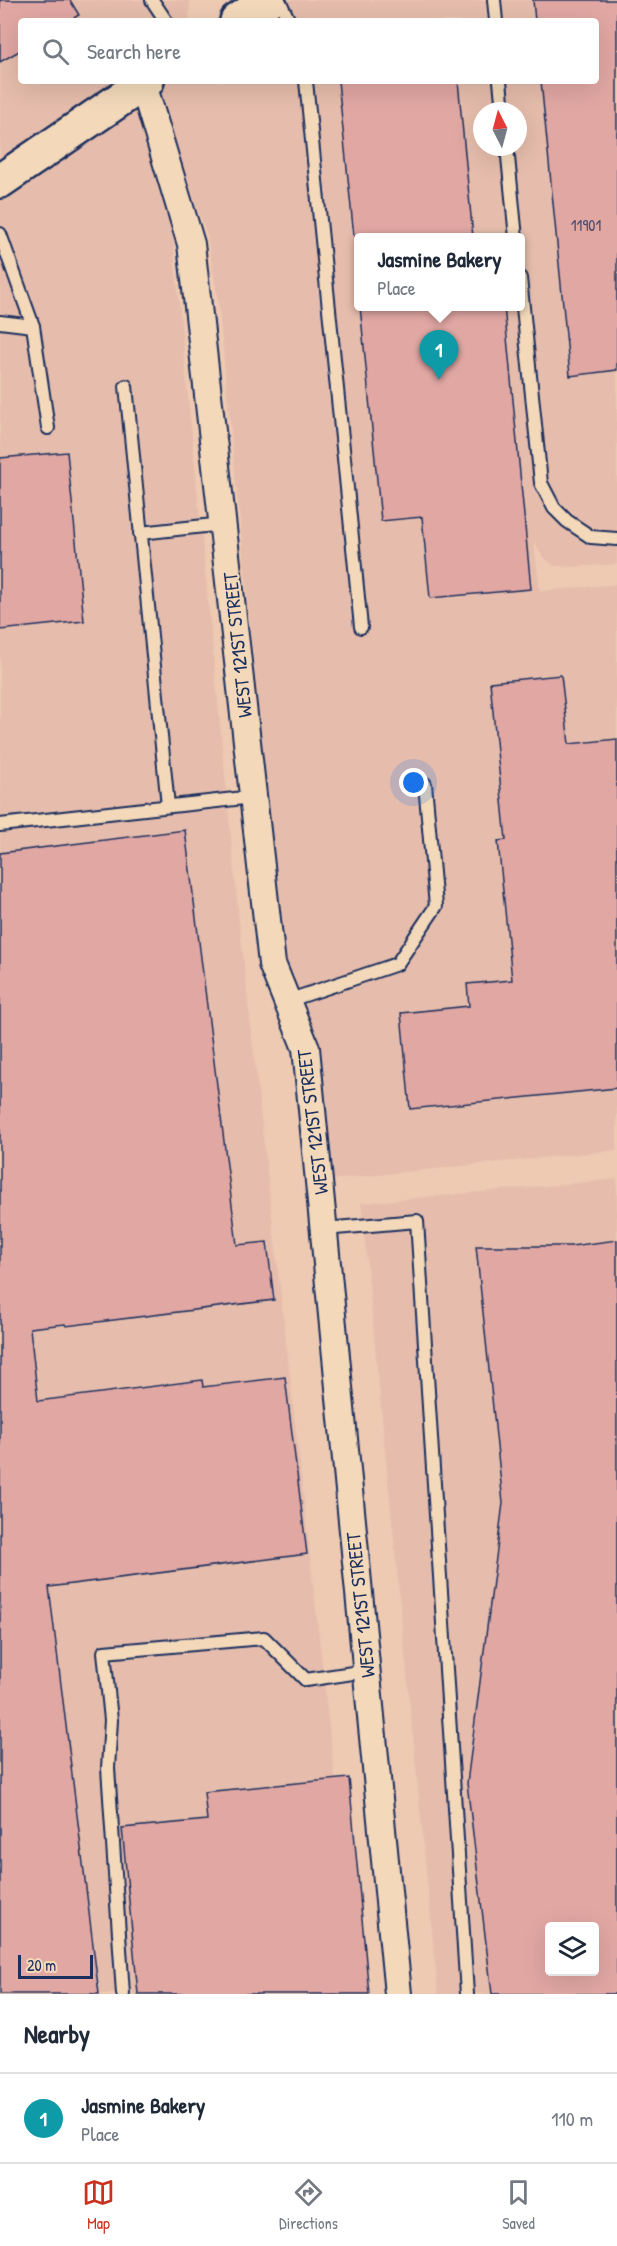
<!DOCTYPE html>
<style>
:root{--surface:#fff;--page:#f2f2f3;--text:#1f2937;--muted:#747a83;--line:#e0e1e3;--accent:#c8321e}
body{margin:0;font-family:"Patrick Hand",sans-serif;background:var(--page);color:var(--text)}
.controls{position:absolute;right:18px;bottom:18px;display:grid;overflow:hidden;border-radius:6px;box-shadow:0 6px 24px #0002}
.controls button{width:54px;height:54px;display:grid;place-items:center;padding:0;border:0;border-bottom:2px solid var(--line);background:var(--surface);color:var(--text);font:30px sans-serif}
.compass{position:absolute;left:473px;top:102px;width:54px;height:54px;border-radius:50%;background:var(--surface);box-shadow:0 6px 24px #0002;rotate:354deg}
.scale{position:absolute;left:18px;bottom:15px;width:75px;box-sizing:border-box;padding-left:6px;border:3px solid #1b2f5e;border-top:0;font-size:16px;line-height:21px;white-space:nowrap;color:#1b2f5e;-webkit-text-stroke:4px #f3d9ba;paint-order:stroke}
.you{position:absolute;left:414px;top:783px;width:21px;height:21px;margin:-15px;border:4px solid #fff;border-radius:50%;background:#1a73e8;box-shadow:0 0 0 9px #1a73e833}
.badge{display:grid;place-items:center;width:39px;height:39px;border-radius:50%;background:var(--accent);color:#fff;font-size:20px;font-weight:700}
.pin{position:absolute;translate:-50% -50px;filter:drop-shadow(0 2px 3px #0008)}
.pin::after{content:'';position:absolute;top:32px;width:21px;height:18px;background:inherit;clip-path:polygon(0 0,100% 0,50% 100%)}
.popup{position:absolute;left:354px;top:233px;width:171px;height:78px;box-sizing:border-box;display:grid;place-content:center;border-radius:6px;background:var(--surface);filter:drop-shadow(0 2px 4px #0005);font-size:20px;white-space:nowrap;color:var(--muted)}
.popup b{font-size:22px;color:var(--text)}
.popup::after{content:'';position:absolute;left:50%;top:100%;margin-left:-12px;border:12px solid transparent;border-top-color:var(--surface)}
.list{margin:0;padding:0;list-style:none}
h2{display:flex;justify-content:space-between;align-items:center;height:78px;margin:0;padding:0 24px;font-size:26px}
h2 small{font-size:20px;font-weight:400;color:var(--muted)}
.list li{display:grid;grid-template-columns:39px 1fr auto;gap:18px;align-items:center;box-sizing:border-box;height:90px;padding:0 24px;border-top:2px solid var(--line)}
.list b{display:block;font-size:22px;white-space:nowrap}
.list p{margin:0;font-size:20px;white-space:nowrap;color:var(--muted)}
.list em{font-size:20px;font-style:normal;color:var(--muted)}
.icon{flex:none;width:33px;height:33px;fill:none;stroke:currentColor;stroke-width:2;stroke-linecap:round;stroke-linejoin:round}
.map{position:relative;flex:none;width:617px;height:1994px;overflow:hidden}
.search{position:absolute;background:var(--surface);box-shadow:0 6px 24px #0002;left:18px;right:18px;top:18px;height:66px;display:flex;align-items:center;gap:15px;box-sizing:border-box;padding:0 21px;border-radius:6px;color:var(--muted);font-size:22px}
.sheet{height:168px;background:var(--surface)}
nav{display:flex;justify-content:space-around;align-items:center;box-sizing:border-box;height:84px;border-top:2px solid var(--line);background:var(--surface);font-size:16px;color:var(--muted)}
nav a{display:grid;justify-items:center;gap:3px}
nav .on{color:var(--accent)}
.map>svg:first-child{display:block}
.built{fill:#e6bdac;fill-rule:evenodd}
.building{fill:#e1a7a3;stroke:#1b2f5e;stroke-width:1.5;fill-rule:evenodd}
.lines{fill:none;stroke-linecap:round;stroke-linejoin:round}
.lane-casing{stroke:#1b2f5e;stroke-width:16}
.street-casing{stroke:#1b2f5e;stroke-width:30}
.secondary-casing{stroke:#1b2f5e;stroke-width:38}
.lane{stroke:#f3d9ba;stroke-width:12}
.street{stroke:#f3d9ba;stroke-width:26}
.secondary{stroke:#f3d9ba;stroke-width:33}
.labels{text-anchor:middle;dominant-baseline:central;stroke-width:4.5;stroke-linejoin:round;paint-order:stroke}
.number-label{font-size:16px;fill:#4c4d6f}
.street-label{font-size:20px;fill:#1b2f5e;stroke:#f3d9ba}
</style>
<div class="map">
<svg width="617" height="1994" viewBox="0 0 617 1994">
<rect width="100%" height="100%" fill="#eecab3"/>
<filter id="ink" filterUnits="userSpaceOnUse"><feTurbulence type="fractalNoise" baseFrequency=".0167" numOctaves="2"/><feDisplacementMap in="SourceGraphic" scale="12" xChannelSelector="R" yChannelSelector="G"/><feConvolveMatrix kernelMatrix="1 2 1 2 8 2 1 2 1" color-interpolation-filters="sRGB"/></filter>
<g filter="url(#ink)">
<!-- built -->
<g class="built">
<path d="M0,0h190l-1,21h-168v60h575v-60h-348l31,-21h338v564l-43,3 -20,-1 -12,-10 -8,-15 6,50 77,-7v566l-287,30 -12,-132 -35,-91 -65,-656 -11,-66 -27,-74 -6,90 66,678 119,1065h-359zM482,111h36v36h-36zM358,238h162v68h-162z"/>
<path d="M617,1179v815h-179l-77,-791zM550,1926h44v46h-44z"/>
</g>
<!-- building -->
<g class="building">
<polygon points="0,0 70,0 79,15 68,21 21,21 21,50 0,62"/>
<polygon points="533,0 617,0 617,370 570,376 541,81 596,81 596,21 535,21"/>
<polygon points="338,81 458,81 473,237 354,237"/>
<polygon points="360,306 504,306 531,589 430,598 422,517 381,521"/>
<polygon points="67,452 84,621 0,630 0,458"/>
<polygon points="561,675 569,744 617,739 617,1088 410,1109 401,1013 469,1006 467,984 512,980 498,841 506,840 490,682"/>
<polygon points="185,830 237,1245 267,1242 274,1300 66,1326 65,1324 30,1328 38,1401 202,1380 203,1387 285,1377 307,1554 49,1587 99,1994 0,1994 0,853"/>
<path d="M617,1240v754h-125l-25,-211 36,-280 -27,-257h95zM549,1926h45v45h-45z"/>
<polygon points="349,1778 369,1994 138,1994 122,1828 207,1820 204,1792"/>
</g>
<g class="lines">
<defs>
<g id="lane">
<polyline points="152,0 166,21"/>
<polyline points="279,0 289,21"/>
<polyline points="494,0 496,21"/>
<polyline points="306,81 361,627"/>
<polyline points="500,81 503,111"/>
<polyline points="507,147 516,238"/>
<polyline points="0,234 33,326 48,428"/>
<polyline points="520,278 541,483 554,508 567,521 591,537 617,539"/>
<polyline points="0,322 33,326"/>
<polyline points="126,386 168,806"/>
<polyline points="140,533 223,524"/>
<polyline points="0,825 253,797"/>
<polyline points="287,1001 397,964 436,906 425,784"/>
<polyline points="324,1229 417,1221 467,1994"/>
<polyline points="123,1994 108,1768 111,1720 104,1652 264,1638 306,1680 366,1671"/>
</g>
<polyline id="street" points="143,84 191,244 272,964 306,1048 398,1994"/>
<g id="secondary">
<polyline points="237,21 268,0"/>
<polyline points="0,181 147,81"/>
</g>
</defs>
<!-- lane casing -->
<use href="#lane" class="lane-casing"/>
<!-- street casing -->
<use href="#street" class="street-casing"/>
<!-- secondary casing -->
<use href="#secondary" class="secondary-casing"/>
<!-- lane -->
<use href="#lane" class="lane"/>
<!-- street -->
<use href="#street" class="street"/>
<!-- secondary -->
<use href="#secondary" class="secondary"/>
</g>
</g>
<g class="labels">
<!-- number labels -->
<g class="number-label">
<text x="586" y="225">11901</text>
</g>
<!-- street labels -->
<g class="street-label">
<text transform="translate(237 645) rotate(-96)">WEST 121ST STREET</text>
<text transform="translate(312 1122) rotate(-97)">WEST 121ST STREET</text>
<text transform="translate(360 1605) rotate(-96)">WEST 121ST STREET</text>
</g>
</g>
</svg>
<div class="controls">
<button><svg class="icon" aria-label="layers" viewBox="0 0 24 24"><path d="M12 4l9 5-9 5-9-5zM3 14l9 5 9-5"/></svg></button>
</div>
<svg class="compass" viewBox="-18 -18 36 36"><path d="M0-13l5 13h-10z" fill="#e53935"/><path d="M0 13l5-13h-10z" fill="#747a83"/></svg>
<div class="scale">20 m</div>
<div class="you"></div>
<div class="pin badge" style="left:439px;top:380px;background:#0f9aa8">1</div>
<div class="popup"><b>Jasmine Bakery</b>Place</div>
<div class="search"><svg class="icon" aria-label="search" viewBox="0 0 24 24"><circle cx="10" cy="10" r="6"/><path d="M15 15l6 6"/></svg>Search here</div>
</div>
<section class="sheet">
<h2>Nearby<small></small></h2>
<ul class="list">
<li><span class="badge" style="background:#0f9aa8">1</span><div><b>Jasmine Bakery</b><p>Place</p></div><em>110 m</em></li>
</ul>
</section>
<nav>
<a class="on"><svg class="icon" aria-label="map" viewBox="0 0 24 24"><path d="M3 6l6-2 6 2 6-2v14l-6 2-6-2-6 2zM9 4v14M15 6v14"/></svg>Map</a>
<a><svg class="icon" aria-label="directions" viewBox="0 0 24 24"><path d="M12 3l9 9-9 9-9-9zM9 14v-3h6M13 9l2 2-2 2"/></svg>Directions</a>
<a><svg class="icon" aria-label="saved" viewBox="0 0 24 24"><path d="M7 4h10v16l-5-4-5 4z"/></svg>Saved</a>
</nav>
